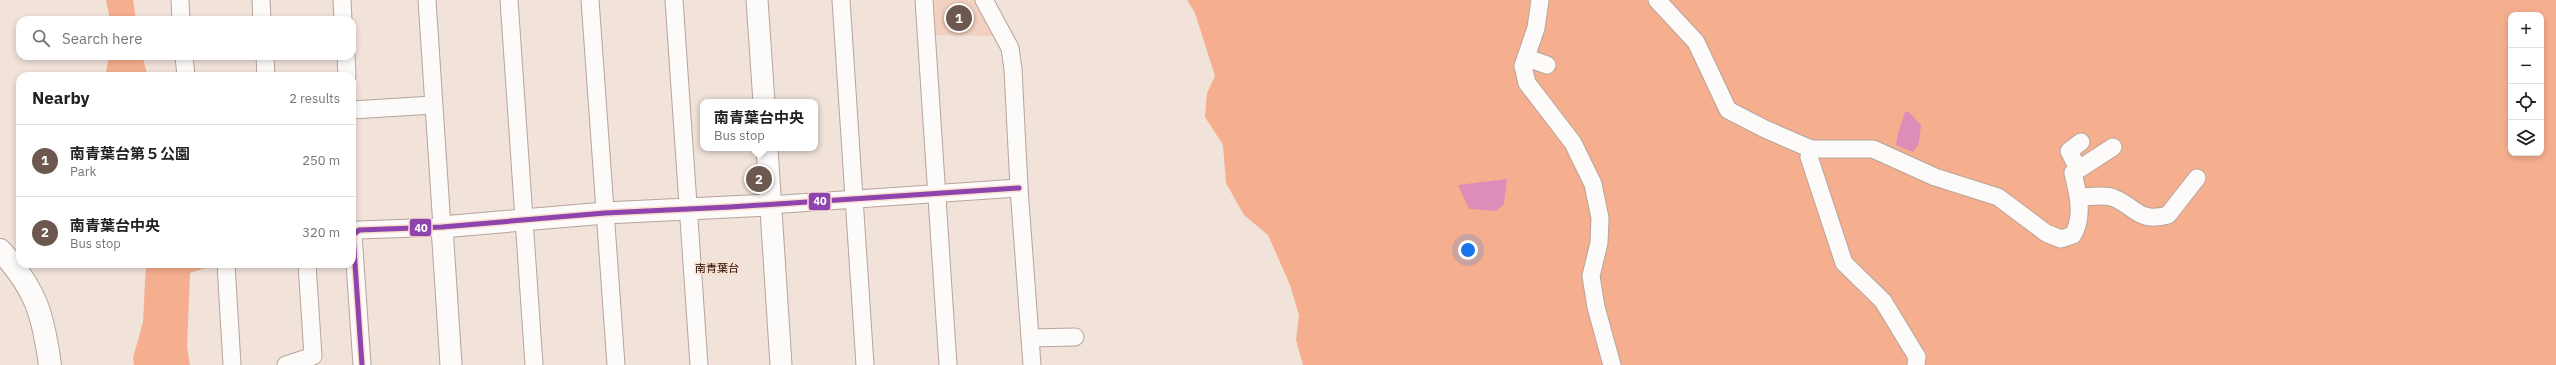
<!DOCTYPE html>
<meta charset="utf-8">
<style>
:root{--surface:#fff;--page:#f2f2f2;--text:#222;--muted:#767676;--line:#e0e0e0;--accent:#6c584e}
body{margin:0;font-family:"IBM Plex Sans","Noto Sans JP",sans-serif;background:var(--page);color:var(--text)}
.controls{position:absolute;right:12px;top:12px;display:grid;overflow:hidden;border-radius:8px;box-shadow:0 2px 6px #0003}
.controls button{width:36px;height:36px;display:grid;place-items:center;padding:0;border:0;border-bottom:1px solid var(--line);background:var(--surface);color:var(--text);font:20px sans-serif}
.you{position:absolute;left:1468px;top:250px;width:14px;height:14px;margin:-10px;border:3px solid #fff;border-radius:50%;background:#1a73e8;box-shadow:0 0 0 6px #1a73e833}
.badge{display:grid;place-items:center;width:26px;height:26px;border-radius:50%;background:var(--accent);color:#fff;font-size:13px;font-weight:700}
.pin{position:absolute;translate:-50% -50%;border:2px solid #fff;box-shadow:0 1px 4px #0006}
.popup{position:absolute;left:700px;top:99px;width:118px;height:52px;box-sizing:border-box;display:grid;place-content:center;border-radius:8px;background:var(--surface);filter:drop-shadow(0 1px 3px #0005);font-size:13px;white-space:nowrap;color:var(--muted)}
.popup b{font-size:15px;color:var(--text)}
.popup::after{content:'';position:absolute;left:50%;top:100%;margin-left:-8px;border:8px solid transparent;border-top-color:var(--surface)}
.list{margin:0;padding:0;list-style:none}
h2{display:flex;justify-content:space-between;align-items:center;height:52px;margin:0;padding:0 16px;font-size:17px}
h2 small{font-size:13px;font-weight:400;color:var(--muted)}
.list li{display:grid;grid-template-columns:26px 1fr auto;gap:12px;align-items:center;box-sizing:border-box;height:72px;padding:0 16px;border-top:1px solid var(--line)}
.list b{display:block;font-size:15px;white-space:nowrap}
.list p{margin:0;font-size:13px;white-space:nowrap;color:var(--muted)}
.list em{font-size:13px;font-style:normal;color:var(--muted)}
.icon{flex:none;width:22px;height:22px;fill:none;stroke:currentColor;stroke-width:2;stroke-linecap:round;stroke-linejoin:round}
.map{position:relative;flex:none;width:2556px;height:365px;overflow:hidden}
.search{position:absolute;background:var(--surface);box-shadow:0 2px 6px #0003;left:16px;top:16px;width:340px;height:44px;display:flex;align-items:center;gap:10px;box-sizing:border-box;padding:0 14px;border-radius:12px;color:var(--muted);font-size:15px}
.panel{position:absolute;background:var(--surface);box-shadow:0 2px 6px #0003;left:16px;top:72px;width:340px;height:196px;border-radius:12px}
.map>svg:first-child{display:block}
.green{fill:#f3d1c1}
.forest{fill:#f5af8e;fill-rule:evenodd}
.water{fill:#de8db9}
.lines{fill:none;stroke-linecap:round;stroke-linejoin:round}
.minor-casing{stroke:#b7a49b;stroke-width:19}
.tertiary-casing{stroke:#b7a49b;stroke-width:23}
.secondary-casing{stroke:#b7a49b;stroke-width:24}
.minor{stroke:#fdfbf9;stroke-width:17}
.tertiary{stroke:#fdfbf9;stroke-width:21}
.secondary{stroke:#fdfbf9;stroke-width:22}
.bus-1-casing{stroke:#faded1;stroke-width:8}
.bus-1{stroke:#8e44ad;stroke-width:5}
.labels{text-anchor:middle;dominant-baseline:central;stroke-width:3.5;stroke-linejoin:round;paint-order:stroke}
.neighbourhood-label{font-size:11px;fill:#240d03;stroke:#faded1}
.line-badge{stroke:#faded1;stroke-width:1.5}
.badge-label{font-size:11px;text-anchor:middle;font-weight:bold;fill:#fff}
</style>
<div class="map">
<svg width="2556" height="365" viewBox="0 0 2556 365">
<rect width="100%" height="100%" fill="#f1e2da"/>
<!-- green -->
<polygon class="green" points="926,0 982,0 1001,36 929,35"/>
<!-- forest -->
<g class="forest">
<polygon points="106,0 133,0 136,20 110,20"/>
<path d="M1187,0h1369v365h-1253l-7,-25 3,-25 -9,-30 -22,-50 -24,-20 -18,-32 -3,-38 -18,-28 2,-24 8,-17 -20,-63zM2511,15h30v138h-30z"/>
<polygon points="109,56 142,56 148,76 110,76 106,72"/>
<polygon points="146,264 217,264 190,273 187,347 190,365 134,365 133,358 143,322"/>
</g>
<!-- water -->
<g class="water">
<polygon points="1905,112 1909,112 1921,125 1919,143 1913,152 1896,145 1897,137"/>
<polygon points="1507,179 1504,204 1496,211 1469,209 1458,185"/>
</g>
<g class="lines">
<defs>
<g id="minor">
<polyline points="180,0 181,20"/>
<polyline points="261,0 262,20"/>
<polyline points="342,0 343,20"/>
<polyline points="509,0 534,365"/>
<polyline points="590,0 616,365"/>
<polyline points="674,0 699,365"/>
<polyline points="841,0 865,365"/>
<polyline points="924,0 948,365"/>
<polyline points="984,0 1010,48 1013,69 1019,188 1032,365"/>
<polyline points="1540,0 1536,28 1523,66 1527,83 1573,143 1593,184 1600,218 1599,243 1591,276 1596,307 1612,365"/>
<path d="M1657,0l39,42 32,68 37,19 46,20h62l62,28 63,20 48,36 15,6 12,-4c11,-19 5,-41 0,-62l40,-26"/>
<polyline points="184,56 186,76"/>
<polyline points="265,56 266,76"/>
<polyline points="346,56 347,76"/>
<polyline points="1527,58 1547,65"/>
<polyline points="352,110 433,105"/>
<polyline points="1811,149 1809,157 1844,263 1883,301 1917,357 1916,365"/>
<polyline points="2078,169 2069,151 2081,142"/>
<path d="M2079,197c11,0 24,-3 35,1 22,9 24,25 54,17l29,-37"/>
<polyline points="769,205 1019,188"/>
<polyline points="226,264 232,365"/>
<polyline points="1031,338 1075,337"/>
<polyline points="286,365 313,356 307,264"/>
<polyline points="362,365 353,235 359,230 442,227 427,0"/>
</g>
<g id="tertiary">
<polyline points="757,0 764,102"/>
<polyline points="767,148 781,365"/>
<polyline points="451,365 442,227 605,213 769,205"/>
</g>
<path id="secondary" d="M0,250c36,39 43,64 50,115"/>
</defs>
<!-- minor casing -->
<use href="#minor" class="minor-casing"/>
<!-- tertiary casing -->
<use href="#tertiary" class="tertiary-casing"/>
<!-- secondary casing -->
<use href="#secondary" class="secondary-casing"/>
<!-- minor -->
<use href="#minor" class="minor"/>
<!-- tertiary -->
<use href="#tertiary" class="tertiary"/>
<!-- secondary -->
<use href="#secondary" class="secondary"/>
<defs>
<polyline id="bus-1" points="362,365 353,235 359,230 442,227 605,213 730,207 1019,188"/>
</defs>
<!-- bus-1 casing -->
<use href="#bus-1" class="bus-1-casing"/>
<!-- bus-1 -->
<use href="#bus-1" class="bus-1"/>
</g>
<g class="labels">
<!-- neighbourhood labels -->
<g class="neighbourhood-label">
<text x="717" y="268">南青葉台</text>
</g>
</g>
<g class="line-badge">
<rect x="808" y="192" width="23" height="19" rx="4" fill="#8e44ad"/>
<rect x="409" y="218" width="23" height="19" rx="4" fill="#8e44ad"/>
</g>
<g class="badge-label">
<text x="820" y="205">40</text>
<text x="421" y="232">40</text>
</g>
</svg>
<div class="controls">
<button>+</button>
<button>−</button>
<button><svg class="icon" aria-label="locate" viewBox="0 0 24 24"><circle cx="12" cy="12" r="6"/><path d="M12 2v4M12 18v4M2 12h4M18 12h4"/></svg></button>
<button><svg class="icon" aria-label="layers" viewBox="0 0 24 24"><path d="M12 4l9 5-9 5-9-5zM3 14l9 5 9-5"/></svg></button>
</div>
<div class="you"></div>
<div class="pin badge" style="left:959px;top:18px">1</div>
<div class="pin badge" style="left:759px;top:179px">2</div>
<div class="popup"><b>南青葉台中央</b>Bus stop</div>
<div class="search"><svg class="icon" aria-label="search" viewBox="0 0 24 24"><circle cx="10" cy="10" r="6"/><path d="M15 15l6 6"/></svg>Search here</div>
<section class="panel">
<h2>Nearby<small>2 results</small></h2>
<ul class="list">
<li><span class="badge">1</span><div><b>南青葉台第５公園</b><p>Park</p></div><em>250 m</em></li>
<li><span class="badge">2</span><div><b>南青葉台中央</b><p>Bus stop</p></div><em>320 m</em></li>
</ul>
</section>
</div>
